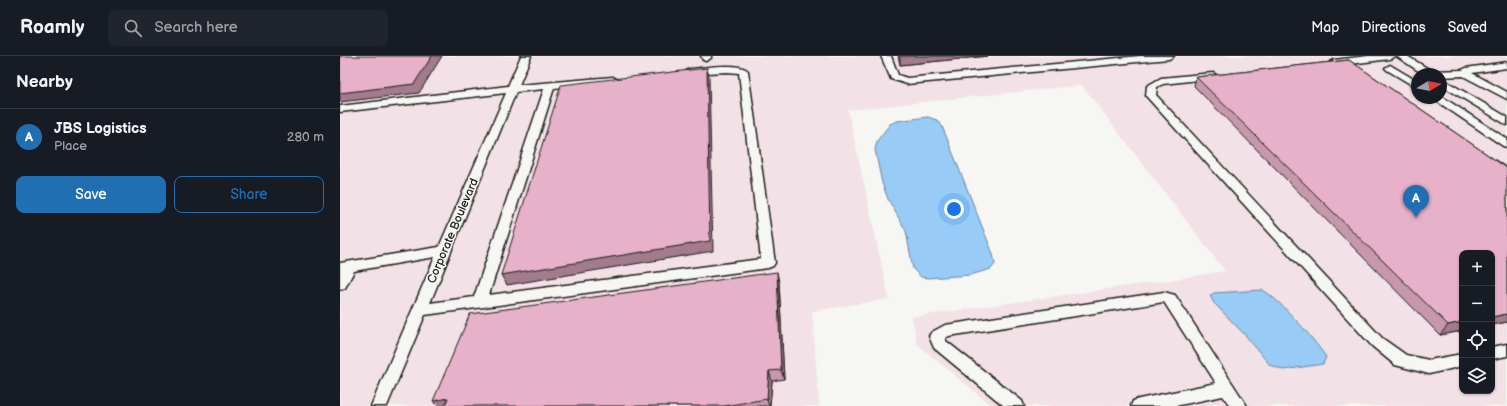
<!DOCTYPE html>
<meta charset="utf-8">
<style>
:root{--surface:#171b24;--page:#20242c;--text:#f1f3f6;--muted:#9ea1a6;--line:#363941;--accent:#1f6fb2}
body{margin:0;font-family:"Balsamiq Sans",sans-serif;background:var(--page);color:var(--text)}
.controls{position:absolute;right:12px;bottom:12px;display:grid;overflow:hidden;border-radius:8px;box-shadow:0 1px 3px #0004}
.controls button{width:36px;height:36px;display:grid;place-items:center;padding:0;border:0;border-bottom:1px solid var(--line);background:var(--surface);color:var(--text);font:20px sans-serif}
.compass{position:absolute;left:1071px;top:12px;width:36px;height:36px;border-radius:50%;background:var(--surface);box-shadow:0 1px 3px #0004;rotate:80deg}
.you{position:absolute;left:614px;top:153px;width:14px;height:14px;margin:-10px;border:3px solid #fff;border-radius:50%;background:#1a73e8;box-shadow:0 0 0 6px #1a73e833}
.badge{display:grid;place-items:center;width:26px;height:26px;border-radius:50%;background:var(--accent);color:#fff;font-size:13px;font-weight:700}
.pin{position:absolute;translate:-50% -33px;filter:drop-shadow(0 1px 2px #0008)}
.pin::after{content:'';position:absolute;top:21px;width:14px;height:12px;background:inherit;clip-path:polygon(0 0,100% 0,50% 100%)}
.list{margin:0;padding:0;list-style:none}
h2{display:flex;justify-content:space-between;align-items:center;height:52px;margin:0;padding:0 16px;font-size:17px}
h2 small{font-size:13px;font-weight:400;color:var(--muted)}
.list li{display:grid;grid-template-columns:26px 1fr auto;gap:12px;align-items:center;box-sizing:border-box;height:56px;padding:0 16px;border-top:1px solid var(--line)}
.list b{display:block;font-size:15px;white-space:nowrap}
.list p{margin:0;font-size:13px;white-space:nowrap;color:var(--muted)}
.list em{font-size:13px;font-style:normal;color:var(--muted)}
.actions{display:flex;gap:8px;padding:12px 16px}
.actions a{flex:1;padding:9px 0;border:1px solid var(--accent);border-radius:8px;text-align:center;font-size:14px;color:var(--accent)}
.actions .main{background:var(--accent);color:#fff}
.icon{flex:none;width:22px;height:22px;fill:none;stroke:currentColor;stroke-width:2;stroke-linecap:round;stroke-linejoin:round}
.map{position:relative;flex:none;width:1167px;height:350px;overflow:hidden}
header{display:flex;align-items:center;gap:24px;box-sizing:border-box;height:56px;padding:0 20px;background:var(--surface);border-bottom:1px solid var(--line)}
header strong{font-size:19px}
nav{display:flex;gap:22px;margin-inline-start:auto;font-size:14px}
.search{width:280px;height:36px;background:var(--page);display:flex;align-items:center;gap:10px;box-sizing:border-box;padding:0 14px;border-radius:8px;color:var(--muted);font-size:15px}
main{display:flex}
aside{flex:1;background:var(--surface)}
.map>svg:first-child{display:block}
.built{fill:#f2e1e6;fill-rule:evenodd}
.water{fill:#98ccf6;stroke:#66869f}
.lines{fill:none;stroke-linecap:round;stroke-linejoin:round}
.minor-casing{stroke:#1c1c1c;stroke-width:3}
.minor{fill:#f6f6f2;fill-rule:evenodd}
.wall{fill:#c798ad;stroke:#1c1c1c}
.shaded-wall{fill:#a27c8d;stroke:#1c1c1c}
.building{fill:#e7b1c9;stroke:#1c1c1c}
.labels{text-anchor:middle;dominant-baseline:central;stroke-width:3;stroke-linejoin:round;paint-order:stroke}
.street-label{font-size:12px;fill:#1c1c1c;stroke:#f6f6f2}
</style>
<header>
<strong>Roamly</strong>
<div class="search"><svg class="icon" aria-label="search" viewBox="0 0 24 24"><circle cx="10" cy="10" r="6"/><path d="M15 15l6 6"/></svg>Search here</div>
<nav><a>Map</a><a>Directions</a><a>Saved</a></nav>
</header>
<main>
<aside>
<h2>Nearby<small></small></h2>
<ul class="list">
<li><span class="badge">A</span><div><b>JBS Logistics</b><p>Place</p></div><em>280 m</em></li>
</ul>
<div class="actions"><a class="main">Save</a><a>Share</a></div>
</aside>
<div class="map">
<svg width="1167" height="350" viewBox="0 0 1167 350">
<rect width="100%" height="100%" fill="#f6f6f2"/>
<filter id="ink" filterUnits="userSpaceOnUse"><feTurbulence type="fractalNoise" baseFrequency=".025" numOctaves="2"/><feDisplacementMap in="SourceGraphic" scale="8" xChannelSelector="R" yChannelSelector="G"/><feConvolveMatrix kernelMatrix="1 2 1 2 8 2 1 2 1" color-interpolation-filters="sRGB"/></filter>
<g filter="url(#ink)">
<!-- built -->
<g class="built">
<path d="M0,0h1054l28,18h-5v24h24v-12l66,41v279h-515l-75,-62 -5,-27 258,-37 55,-9 -143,-186 -234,25 41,189 -77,12 7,95h-479zM1122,197h30v138h-30z"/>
<polygon points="1067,0 1167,0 1167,62 1101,21 1101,18 1096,18"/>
</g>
<!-- water -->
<g class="water">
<polygon points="588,61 597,64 602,70 653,198 655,208 651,213 630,219 588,222 581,221 573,213 566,175 548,143 542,127 535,94 537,85 550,68 557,65"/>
<path d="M923,234c20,13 49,47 63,67l-3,7 -40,6 -13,-5 -24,-29 -32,-33 -4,-7 4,-3z"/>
</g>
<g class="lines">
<defs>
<g id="minor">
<path d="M181,0h10l-12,29 94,-8 5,3 -5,3 -59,5 -65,207 272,-36 -22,-186 -12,-1 -40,2 -2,-2 2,-2 3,-1c13,-1 49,-7 58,2l27,192 -2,3 -5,2 -343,47 -38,91h-16l64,-149 -81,14 -9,17 -5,1v-26l99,-16 67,-154 -166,19v-6l168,-20zM204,33l-70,208 -44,6 86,-211z"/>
<polygon points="361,0 371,0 371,2 366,5 363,4"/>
<polygon points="541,0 551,0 558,19 567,22 800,0 834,0 829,3 567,28 551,23"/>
<polygon points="1028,0 1055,0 1050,3 994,10 989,7 994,4"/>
<polygon points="1056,0 1067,0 1092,15 1122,14 1126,12 1167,6 1167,12 1132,17 1167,36 1167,43 1123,20 1101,21 1101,18 1083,18"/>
<polygon points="1050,9 1077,25 1077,32 1047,14 1045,12"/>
<polygon points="873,17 878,20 876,22 823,28 817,31 816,39 1042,282 1066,299 1089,304 1122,298 1122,310 1089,318 1055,309 1032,290 806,40 807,30 821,22"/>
<polygon points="1101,22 1167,61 1167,69 1101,29"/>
<polygon points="1101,40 1167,83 1167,91 1163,90 1092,42 1101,42"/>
<polygon points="824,236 835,239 907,350 890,350 883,340 835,350 791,350 793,345 799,343 876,327 824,246 609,280 605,282 606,285 682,345 684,350 664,350 594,292 589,280 592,276 605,269"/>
<polygon points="1167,288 1167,300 1152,303 1152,291"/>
</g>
</defs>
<!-- minor casing -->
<use href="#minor" class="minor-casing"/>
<!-- minor -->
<use href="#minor" class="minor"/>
</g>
<!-- wall -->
<g class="wall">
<polygon points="558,0 648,0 560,9"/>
<polygon points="1009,4 1167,112 1167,266 1152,269 1152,197 1122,197 1122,275 1100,279 854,30 856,21"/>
<polygon points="439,226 444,323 432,325 430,350 98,350"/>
</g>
<!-- shaded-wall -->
<g class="shaded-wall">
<polygon points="92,0 102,0 79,37 0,46 0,37"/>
<polygon points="560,0 648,0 560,9"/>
<polygon points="367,12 369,21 373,195 167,229 161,219"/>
<polygon points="437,216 439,226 444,323 441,314"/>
<polygon points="1167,258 1167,266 1152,269 1152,261"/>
<polygon points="1122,266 1122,275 1100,279 1108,269"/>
<polygon points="429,315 432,325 430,350 429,350 427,343"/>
<polygon points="108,342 115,350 98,350 93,345"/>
</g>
<!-- building -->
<g class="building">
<polygon points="0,0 92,0 74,28 0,37"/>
<polygon points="1009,4 1167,112 1167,258 1152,261 1152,197 1122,197 1122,266 1108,269 856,21"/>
<polygon points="367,12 370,185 161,219 221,29"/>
<polygon points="437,216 441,314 429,315 427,343 384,350 105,350 108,342 93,345 130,258"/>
</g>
</g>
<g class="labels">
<!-- street labels -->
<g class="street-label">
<text transform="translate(113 175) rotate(-67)">Corporate Boulevard</text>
</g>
</g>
</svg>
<div class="controls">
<button>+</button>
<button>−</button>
<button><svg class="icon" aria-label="locate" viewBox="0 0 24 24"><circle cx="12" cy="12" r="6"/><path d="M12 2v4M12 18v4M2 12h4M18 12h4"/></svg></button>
<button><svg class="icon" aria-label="layers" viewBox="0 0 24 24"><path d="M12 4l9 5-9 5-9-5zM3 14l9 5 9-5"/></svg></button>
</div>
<svg class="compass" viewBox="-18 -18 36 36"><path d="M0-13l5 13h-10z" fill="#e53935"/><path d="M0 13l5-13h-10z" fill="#9ea1a6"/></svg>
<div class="you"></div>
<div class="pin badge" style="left:1076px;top:162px">A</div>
</div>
</main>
